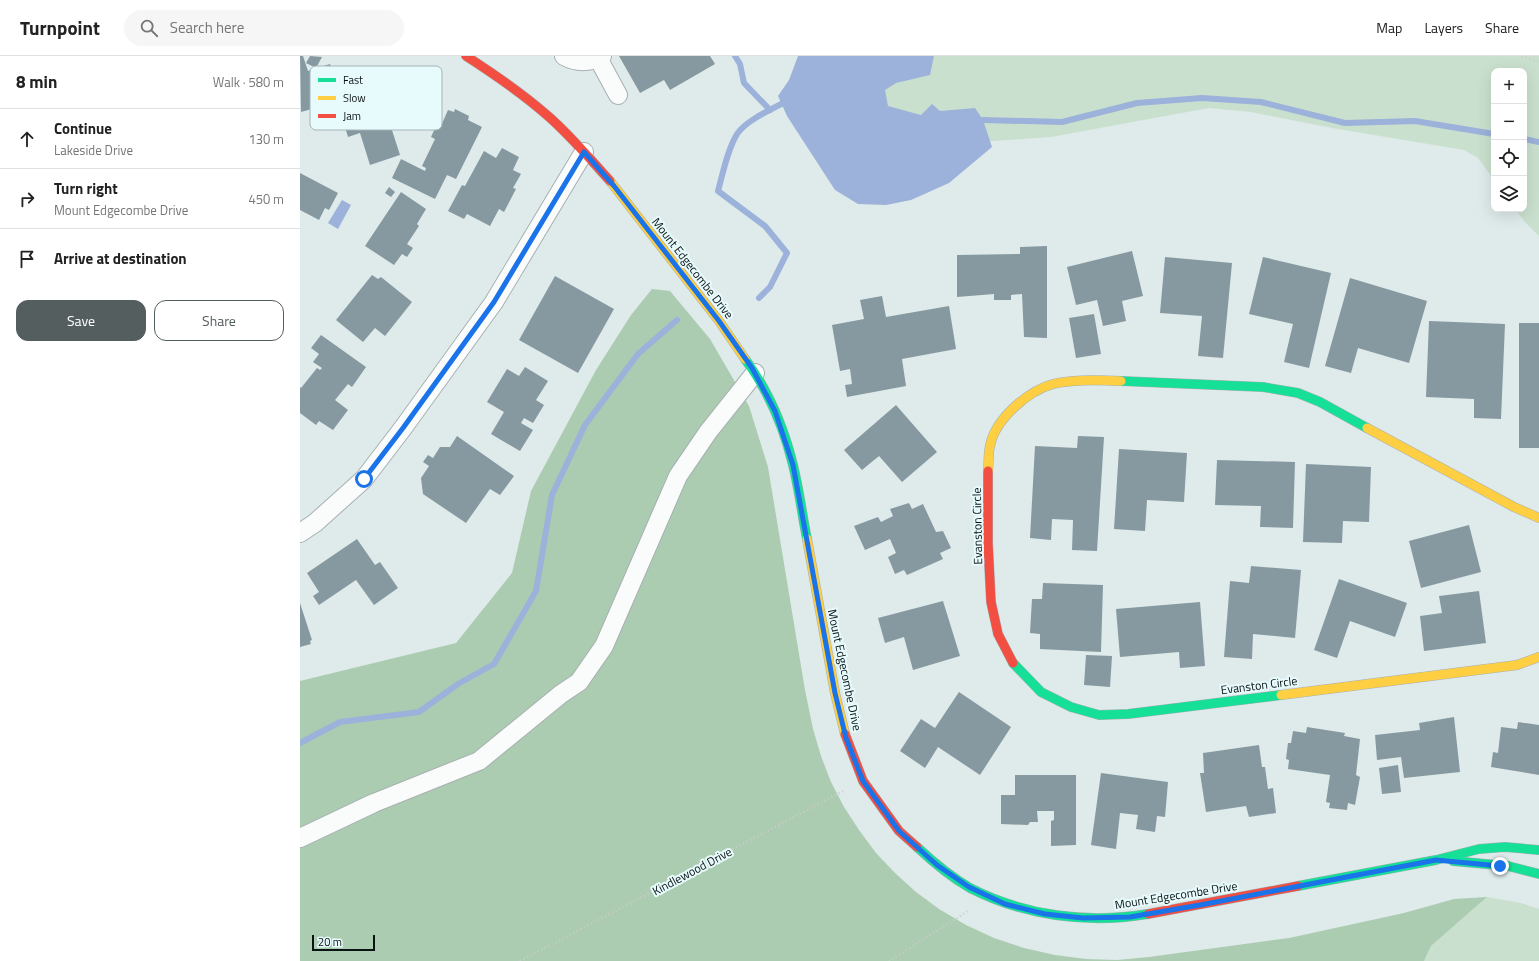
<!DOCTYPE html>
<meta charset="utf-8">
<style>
:root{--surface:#fff;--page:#f6f6f6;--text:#222;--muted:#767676;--line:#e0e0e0;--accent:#555e5f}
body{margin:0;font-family:"Titillium Web",sans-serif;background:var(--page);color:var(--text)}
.controls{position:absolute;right:12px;top:12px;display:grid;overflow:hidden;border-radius:8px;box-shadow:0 4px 16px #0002}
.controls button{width:36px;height:36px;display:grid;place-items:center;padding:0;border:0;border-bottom:1px solid var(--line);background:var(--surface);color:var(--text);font:20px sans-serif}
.scale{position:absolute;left:12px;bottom:10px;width:63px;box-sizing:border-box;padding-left:4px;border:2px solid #0b1213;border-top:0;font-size:11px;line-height:14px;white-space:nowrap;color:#0b1213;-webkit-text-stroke:3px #e7fbfd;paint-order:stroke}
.stop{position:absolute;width:12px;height:12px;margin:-9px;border:3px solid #1a73e8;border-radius:50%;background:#fff}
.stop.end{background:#1a73e8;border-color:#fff;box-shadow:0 1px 4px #0008}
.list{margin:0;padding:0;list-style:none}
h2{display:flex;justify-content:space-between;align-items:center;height:52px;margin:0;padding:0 16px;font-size:17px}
h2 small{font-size:13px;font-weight:400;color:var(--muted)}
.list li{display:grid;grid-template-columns:26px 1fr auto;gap:12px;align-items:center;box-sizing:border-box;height:60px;padding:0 16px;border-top:1px solid var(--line)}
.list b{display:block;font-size:15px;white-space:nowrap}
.list p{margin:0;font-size:13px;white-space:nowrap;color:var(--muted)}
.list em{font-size:13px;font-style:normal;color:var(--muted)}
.actions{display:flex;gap:8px;padding:12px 16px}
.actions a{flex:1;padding:9px 0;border:1px solid var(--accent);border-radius:12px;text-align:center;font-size:14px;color:var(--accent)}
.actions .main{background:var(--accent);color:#fff}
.icon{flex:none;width:22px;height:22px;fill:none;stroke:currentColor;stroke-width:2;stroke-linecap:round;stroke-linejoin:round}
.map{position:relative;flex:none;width:1239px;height:905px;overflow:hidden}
header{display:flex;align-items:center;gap:24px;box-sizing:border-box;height:56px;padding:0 20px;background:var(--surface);border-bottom:1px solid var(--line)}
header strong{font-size:19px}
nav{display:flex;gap:22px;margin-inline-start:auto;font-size:14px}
.search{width:280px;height:36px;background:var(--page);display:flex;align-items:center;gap:10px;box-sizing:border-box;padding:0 14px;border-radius:22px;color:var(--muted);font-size:15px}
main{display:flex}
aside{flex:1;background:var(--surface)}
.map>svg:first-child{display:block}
.green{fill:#cae0ce}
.forest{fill:#acccb1}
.water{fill:#9cb2da}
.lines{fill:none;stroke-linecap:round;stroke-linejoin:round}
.stream{stroke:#9cb2da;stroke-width:6}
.building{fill:#8699a0}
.street-casing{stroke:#a7b0b1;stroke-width:20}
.fast-casing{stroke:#a7b0b1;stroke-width:10}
.slow-casing{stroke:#a7b0b1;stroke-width:10}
.jam-casing{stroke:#a7b0b1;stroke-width:10}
.path{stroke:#c9cccc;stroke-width:2.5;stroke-dasharray:1 3;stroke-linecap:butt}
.street{stroke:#fafcfc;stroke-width:18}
.fast{stroke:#16e098;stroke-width:9}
.slow{stroke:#ffcf43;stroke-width:9}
.jam{stroke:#f24e42;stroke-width:9}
.route{stroke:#1a73e8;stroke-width:5}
.labels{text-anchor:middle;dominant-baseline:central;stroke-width:4;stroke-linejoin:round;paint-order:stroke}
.street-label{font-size:12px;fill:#0b1213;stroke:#e7fbfd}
.key{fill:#e7fbfd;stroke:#a5b5b7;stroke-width:1}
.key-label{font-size:11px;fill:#0b1213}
</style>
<header>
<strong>Turnpoint</strong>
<div class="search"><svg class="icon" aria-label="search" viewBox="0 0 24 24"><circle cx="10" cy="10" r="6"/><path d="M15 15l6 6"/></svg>Search here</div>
<nav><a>Map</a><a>Layers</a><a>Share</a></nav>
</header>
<main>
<aside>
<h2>8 min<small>Walk · 580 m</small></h2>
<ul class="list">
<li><svg class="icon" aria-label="ahead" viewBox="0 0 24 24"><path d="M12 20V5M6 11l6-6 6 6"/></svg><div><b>Continue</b><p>Lakeside Drive</p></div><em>130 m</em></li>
<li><svg class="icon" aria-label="right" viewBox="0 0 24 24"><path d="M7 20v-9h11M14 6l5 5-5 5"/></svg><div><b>Turn right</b><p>Mount Edgecombe Drive</p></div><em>450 m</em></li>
<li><svg class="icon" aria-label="arrive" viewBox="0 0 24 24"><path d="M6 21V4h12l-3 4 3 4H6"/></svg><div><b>Arrive at destination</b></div></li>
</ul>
<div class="actions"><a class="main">Save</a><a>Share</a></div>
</aside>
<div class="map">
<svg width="1239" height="905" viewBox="0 0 1239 905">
<rect width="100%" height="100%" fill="#dfeaeb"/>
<!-- green -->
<g class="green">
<polygon points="527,0 1239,0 1239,180 1225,166 1215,153 1224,153 1224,15 1194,15 1194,124 1178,102 1164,94 1032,72 951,56 909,52 751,81 664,87 636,92"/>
<polygon points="1187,841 1221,847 1239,853 1239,905 1124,905 1131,890"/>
</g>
<!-- forest -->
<polygon class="forest" points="352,233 370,235 410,283 449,350 468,411 505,634 513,673 521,700 531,726 544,751 559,774 576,797 595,817 616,836 639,853 666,869 694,882 724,892 755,899 786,903 817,904 849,901 989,882 1104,857 1154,843 1187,841 1131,890 1124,905 0,905 0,625 156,587 212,517 231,435 296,314 331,259"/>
<!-- water -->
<g class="water">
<polygon points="498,0 634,0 630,19 596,27 585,34 588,50 621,59 632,48 640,55 675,52 683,64 692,91 649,127 611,144 586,149 558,148 535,134 487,60 478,40 489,24"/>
<polygon points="42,144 51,149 38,173 28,167"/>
</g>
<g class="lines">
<!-- stream -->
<g class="stream">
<polyline points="435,0 440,8 444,27 470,54"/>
<polyline points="683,64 762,66 837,47 902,42 961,46 1045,67 1115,65 1194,78"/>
<polyline points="1224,83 1239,86"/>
<path d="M459,242l11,-11 17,-34 -22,-27 -47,-35c5,-18 9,-40 19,-57 9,-14 37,-26 52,-34"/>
<polyline points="0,687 40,666 119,656 158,628 194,608 236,535 252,439 285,369 338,298 377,264"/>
</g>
</g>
<!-- building -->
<g class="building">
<polygon points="0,0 3,0 8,15 30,8 36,28 14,35 19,51 1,56"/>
<polygon points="10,0 22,1 16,12 6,7"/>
<polygon points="319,0 410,0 415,8 370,34 364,24 340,37"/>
<polygon points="78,25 85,49 79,51 81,57 93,53 98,69 91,71 100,99 70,109 60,77 48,81 45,71 57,68 53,55 59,53 52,32"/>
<polygon points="155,53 169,60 168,64 182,71 156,123 147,119 135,143 92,122 101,103 125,115 126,112 122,110 135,83 131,81 137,68 141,70 148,54 154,56"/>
<polygon points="202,92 219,101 213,114 221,118 213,132 216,133 204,156 199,153 190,170 167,158 164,163 148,155 162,129 165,130 184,95 196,102"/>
<polygon points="0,117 38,137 29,154 25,152 19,164 0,154"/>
<polygon points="89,131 95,136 91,141 85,137"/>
<polygon points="101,136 126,153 117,168 119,170 107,188 113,192 107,201 102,198 94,209 65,190"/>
<polygon points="747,190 747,282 724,281 722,238 711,239 711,244 694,244 694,238 657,241 657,199 720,198 720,191"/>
<polygon points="832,195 843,240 822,245 826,265 803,270 797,244 776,249 767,211"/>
<polygon points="865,201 932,207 923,302 898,300 902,260 860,257"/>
<polygon points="963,201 1031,217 1009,312 984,306 993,268 949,258"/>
<polygon points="72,219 78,223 81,221 112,246 85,280 75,272 63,286 36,264"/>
<polygon points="255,220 314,253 278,317 219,284"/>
<polygon points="1050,222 1127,245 1109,307 1058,292 1051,317 1025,310"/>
<polygon points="582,240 586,261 649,250 656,293 602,303 606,330 547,341 545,329 552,328 550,313 540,315 532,269 564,263 560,244"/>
<polygon points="794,258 801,298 776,302 769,262"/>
<polygon points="1129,265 1205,268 1201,363 1174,362 1174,343 1126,341"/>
<rect x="1219" y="267" width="20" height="125"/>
<polygon points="21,279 66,311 52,331 48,328 35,344 48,354 33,374 19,365 16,369 0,357 0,331 1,332 17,312 20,314 22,312 13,306 19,298 11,292"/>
<polygon points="225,311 248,325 236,344 244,349 233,367 224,362 221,367 233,374 220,395 191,378 204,356 187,346 207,313 219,320"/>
<polygon points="596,349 637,396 602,426 579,400 562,414 544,394"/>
<polygon points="157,380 214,420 200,439 190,433 166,467 123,438 121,422 129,410 123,406 128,399 133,402 140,391 150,391"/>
<polygon points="778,380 804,381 797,495 772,494 773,464 752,463 751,484 730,482 735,390 777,392"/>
<polygon points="819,393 887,397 884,446 847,444 845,475 814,473"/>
<polygon points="917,404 995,406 993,472 960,471 961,450 915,449"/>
<polygon points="1006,408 1071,411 1069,466 1043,465 1042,487 1003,486"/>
<polygon points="609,447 612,453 623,448 636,476 643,475 651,492 640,497 643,503 607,519 604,514 595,518 588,501 596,497 590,483 565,494 554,470 578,461 581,466 593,460 590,453"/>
<polygon points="1169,469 1181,516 1121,532 1109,485"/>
<polygon points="57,483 75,509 80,506 98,532 74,549 56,524 19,549 13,540 19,536 7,517"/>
<polygon points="951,510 1001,514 995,582 953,578 952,603 924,601 930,525 949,527"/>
<polygon points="1039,523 1107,547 1095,581 1050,565 1037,602 1014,594"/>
<polygon points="743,527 803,529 801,596 740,593 740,578 730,577 732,543 742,543"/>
<polygon points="1179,535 1186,587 1124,595 1120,560 1142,557 1139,540"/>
<polygon points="643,545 660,600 613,614 604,581 585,587 578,562"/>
<polygon points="900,546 905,610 880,612 879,596 820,601 816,553"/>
<polygon points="0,547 12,584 10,585 11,588 0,591"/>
<polygon points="786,599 812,600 810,631 784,629"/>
<polygon points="659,636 711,671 680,719 638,691 625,712 600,695 621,663 635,672"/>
<polygon points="1154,661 1160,716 1104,722 1101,701 1077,704 1075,679 1120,674 1119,667"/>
<polygon points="1218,666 1239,669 1239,719 1191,711 1193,696 1198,697 1201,671 1217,673"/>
<polygon points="1007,671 1045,677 1044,680 1060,683 1056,719 1060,721 1055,749 1048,747 1047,754 1029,752 1030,747 1026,746 1030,719 988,713 989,704 986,703 988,687 991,687 993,675 1006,677"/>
<polygon points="959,689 962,711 965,711 968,733 973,732 976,757 949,761 946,750 906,756 900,717 904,717 903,697"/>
<polygon points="1098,709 1101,736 1082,738 1079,712"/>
<polygon points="801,717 868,726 865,761 857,760 855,776 836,773 838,759 820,757 816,793 791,789"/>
<polygon points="715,719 776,719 776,789 751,790 751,765 754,764 754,755 737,755 738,766 730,766 728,769 701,768 701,739 715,739"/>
</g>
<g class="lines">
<defs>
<g id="street">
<path d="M264,0c13,7 25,7 38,0"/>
<polyline points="298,2 318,39"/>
<polyline points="0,477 15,467 64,423 103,372 194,246 284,96"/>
<polyline points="0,782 74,747 179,705 261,638 279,626 304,590 378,420 408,376 455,317"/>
</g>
<g id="fast">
<path d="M445,303c23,31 39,69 48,106 6,24 9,49 14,74"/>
<polyline points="821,325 963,331 998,337 1020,346 1067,372"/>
<polyline points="713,607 741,636 771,651 799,659 828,658 981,639"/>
<path d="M617,791c16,15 34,30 53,41 55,28 118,36 178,26"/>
<polyline points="1153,805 1208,810 1239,818"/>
<polyline points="998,830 1136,804 1179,793 1205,791 1239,794"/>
</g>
<g id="slow">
<polyline points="310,125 419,265 445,303"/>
<polyline points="1067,372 1214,451 1239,462"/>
<path d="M688,415c1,-8 0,-17 2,-25 5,-27 38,-55 63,-62 20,-5 48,-4 68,-3"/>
<polyline points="507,483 535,637 545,678"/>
<polyline points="981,639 1217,609 1239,601"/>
</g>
<g id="jam">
<path d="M166,0c28,18 57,38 82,60 23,20 42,43 62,65"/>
<polyline points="688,415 688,487 691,546 698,578 713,607"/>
<polyline points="545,678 563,725 599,775 617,791"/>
<polyline points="848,858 998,830"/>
</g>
</defs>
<!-- street casing -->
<use href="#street" class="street-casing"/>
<!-- fast casing -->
<use href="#fast" class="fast-casing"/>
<!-- slow casing -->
<use href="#slow" class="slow-casing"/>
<!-- jam casing -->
<use href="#jam" class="jam-casing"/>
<!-- path -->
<g class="path">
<polyline points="1222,0 1239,6"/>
<polyline points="220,905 545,734"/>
<polyline points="589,905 668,855"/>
</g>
<!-- street -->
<use href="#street" class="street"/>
<!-- fast -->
<use href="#fast" class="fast"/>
<!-- slow -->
<use href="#slow" class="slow"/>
<!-- jam -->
<use href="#jam" class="jam"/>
</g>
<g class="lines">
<!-- route -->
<polyline class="route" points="64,423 103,372 194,246 284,96 314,130 419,265 452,312 475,355 493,409 535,637 546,682 563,725 599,775 637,809 669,831 705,848 745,858 783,862 830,861 900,849 1136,804 1200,810"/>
</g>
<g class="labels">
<!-- street labels -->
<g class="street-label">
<text transform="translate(393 212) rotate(52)">Mount Edgecombe Drive</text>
<text transform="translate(677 470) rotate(-91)">Evanston Circle</text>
<text transform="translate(545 614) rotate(78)">Mount Edgecombe Drive</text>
<text transform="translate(959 629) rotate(-7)">Evanston Circle</text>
<text transform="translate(392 815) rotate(-28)">Kindlewood Drive</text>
<text transform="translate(876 839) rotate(-9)">Mount Edgecombe Drive</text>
</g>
</g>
<!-- legend -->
<rect x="10" y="10" width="132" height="64" rx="6" class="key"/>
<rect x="18" y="22" width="18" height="4" fill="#16e098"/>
<rect x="18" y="40" width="18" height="4" fill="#ffcf43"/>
<rect x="18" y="58" width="18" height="4" fill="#f24e42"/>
<g class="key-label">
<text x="43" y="28">Fast</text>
<text x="43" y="46">Slow</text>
<text x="43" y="64">Jam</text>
</g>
</svg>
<div class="controls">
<button>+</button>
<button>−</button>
<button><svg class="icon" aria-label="locate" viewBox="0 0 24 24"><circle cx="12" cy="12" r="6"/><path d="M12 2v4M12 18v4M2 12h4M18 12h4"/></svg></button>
<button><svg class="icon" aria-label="layers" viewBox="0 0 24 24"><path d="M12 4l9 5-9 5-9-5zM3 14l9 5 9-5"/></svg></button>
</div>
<div class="scale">20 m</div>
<div class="stop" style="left:64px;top:423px"></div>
<div class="stop end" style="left:1200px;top:810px"></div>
</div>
</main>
